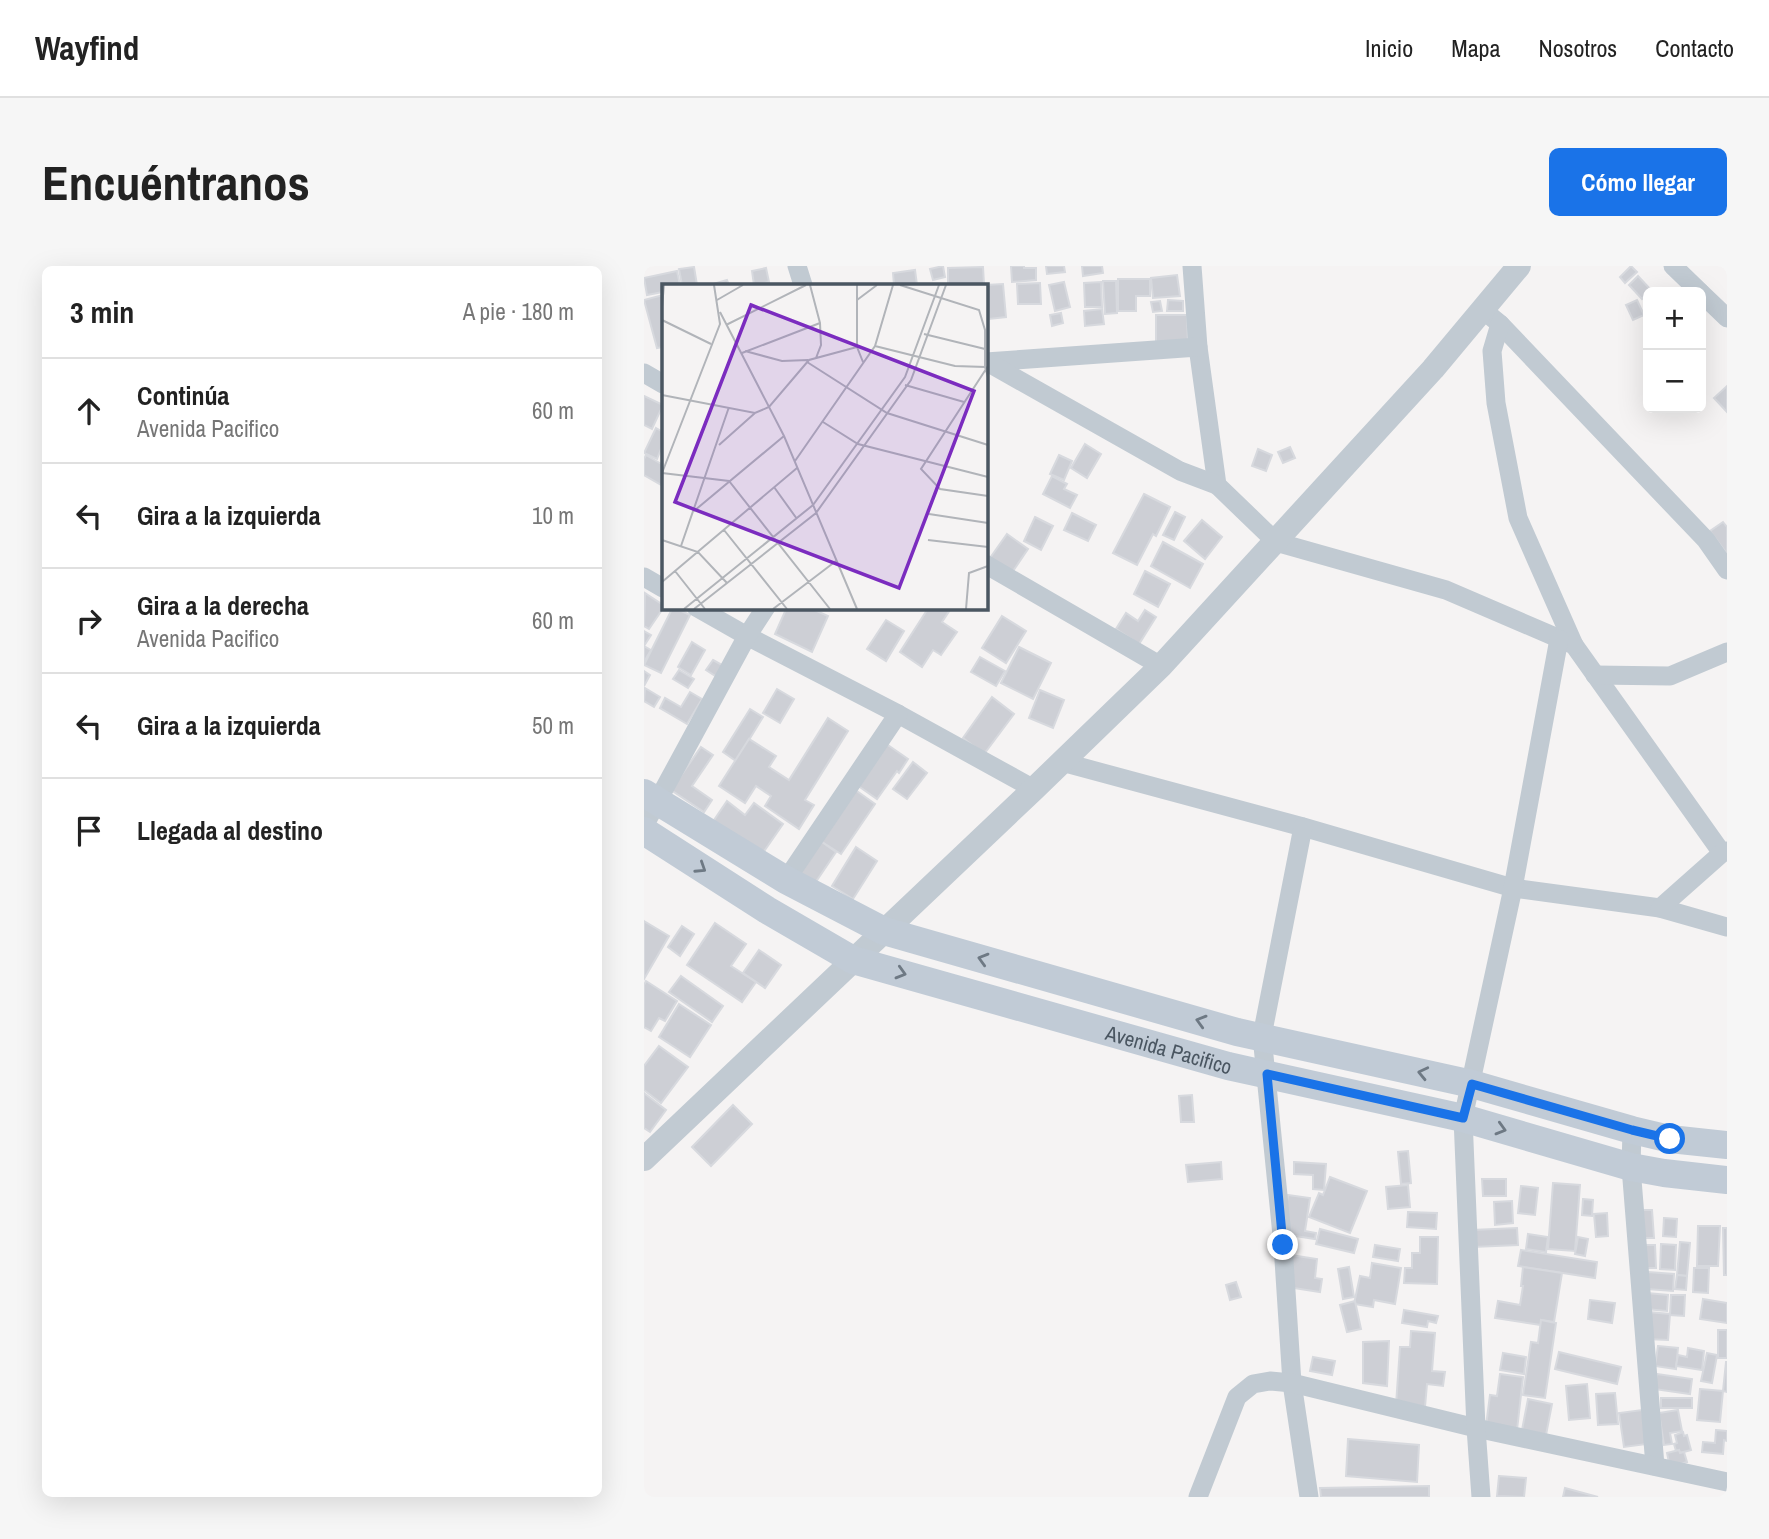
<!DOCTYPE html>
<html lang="es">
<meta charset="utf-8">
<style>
:root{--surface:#fff;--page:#f6f6f6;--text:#222;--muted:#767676;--line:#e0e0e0;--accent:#1a73e8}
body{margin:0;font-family:"Archivo Narrow",sans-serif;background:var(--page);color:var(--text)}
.controls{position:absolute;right:21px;top:21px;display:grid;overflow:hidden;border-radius:10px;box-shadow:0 7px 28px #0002}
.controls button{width:63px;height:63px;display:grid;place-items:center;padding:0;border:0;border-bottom:2px solid var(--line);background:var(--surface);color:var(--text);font:35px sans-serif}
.stop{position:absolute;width:21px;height:21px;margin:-16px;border:5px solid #1a73e8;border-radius:50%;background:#fff}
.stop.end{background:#1a73e8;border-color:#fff;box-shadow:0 2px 7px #0008}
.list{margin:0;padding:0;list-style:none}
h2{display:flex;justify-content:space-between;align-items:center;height:91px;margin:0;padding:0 28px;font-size:30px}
h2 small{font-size:23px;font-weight:400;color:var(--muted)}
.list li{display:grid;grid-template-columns:46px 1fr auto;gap:21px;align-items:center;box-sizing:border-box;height:105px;padding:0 28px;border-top:2px solid var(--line)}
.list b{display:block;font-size:26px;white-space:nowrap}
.list p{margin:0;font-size:23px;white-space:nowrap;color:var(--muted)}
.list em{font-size:23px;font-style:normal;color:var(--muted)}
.icon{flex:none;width:38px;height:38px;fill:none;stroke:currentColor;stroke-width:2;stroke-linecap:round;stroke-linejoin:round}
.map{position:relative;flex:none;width:1083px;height:1231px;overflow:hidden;border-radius:10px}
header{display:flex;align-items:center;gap:42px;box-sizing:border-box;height:98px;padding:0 35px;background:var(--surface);border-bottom:2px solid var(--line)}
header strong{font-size:33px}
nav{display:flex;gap:38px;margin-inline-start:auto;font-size:24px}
.intro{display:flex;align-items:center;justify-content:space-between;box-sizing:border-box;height:168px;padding:0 42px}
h1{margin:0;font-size:49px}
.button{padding:18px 32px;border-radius:10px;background:var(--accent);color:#fff;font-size:24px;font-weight:700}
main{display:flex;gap:42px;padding:0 42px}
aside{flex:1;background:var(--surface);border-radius:10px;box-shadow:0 7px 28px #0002}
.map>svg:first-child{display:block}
.building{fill:#cdcfd5;stroke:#d7d9de;stroke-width:2}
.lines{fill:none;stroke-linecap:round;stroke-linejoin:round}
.minor{stroke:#c1cad2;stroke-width:19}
.tertiary{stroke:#c1cad2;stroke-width:24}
.secondary{stroke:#c1cbd6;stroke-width:28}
.oneway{stroke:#6e7984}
.route{stroke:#1a73e8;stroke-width:9}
.labels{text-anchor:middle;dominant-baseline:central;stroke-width:5;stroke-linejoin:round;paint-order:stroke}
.street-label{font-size:21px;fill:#4a5661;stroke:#fff}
.inset-road{fill:none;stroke:#b1b4b9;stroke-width:2}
.view{fill:#7b2cbf;fill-opacity:0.15;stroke:#7b2cbf;stroke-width:3.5}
.inset-edge{fill:none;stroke:#4a5661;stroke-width:3.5}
</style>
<header>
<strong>Wayfind</strong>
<nav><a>Inicio</a><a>Mapa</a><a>Nosotros</a><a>Contacto</a></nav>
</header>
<div class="intro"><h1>Encuéntranos</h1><a class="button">Cómo llegar</a></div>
<main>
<aside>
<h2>3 min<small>A pie · 180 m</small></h2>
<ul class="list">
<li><svg class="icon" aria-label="ahead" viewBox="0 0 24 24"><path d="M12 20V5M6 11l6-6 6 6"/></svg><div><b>Continúa</b><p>Avenida Pacifico</p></div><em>60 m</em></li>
<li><svg class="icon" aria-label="left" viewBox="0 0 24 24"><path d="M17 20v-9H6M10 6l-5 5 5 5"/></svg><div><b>Gira a la izquierda</b></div><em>10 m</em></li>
<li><svg class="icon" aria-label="right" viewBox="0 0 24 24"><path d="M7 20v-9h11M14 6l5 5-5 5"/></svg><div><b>Gira a la derecha</b><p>Avenida Pacifico</p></div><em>60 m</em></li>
<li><svg class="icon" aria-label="left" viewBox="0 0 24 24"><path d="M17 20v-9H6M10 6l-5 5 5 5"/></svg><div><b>Gira a la izquierda</b></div><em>50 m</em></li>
<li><svg class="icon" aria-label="arrive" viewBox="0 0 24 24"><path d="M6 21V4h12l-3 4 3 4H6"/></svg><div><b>Llegada al destino</b></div></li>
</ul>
</aside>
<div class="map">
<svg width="1083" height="1231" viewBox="0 0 1083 1231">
<rect width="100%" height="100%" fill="#f5f3f3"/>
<!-- building -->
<g class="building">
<polygon points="299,0 301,11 289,14 286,3"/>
<polygon points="367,0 380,0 380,2 392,2 392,14 368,16"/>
<polygon points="402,0 420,0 421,6 403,8"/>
<polygon points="438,0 458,0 459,7 439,10"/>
<polygon points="987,0 993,6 981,17 976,11"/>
<polygon points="50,1 53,19 38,19 35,3"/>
<polygon points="339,1 340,18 304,18 304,2"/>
<polygon points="122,2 125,16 110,19 108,5"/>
<polygon points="271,4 273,19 250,19 249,7"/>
<polygon points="33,5 36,19 19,19 19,26 3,29 0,12"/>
<polygon points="533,9 536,30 509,32 507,12"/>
<polygon points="994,10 1007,24 998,33 985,19"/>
<polygon points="474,13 506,13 506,30 492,30 492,45 474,45"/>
<polygon points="83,14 85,19 69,19 69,18"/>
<polygon points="459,15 472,15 473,47 461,48"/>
<polygon points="420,16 426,41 411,45 405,19"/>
<polygon points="457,16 458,41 441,41 440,17"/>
<polygon points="396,17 397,38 374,38 373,18"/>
<polygon points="359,18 362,51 345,53 342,19"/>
<polygon points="19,29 19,81 13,82 0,34"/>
<polygon points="524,34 539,35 539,45 523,45"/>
<polygon points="993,34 1000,49 989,54 982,39"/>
<polygon points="516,35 518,45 509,46 507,36"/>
<polygon points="458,43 460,58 441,60 440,45"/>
<polygon points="417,47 419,57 408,60 406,49"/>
<polygon points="512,49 543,49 544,78 512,78"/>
<polygon points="1083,120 1083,146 1070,132"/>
<polygon points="0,130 19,139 8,163 0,159"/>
<polygon points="12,162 19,166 19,178 13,193 0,187"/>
<polygon points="441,178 457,188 443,212 427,202"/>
<polygon points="646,181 651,192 639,197 634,186"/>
<polygon points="614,183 628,189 622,205 608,200"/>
<polygon points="2,189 19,199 19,220 0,209 0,193"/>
<polygon points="415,189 428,195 420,214 406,208"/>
<polygon points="408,210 423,218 420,223 433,229 426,242 399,228"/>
<polygon points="500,228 526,241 512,270 509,268 493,299 469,287"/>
<polygon points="531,246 541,251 530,274 519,269"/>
<polygon points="428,247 452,259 444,275 420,264"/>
<polygon points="391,251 409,260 397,284 380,275"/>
<polygon points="558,254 578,271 561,293 540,275"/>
<polygon points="1079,256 1083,261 1083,288 1066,265"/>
<polygon points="363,268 384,283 367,308 346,292"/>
<polygon points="519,276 559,298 546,322 507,300"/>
<polygon points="501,305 526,318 514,341 490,328"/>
<polygon points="1,327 19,339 20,341 5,363 0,360"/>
<polygon points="29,341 46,349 17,407 0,399"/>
<polygon points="143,341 164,341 184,350 168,386 131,368"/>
<polygon points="285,341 308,341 298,356 313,366 297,389 289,384 278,401 256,386"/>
<polygon points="501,344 512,351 495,378 472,363 482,347 494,355"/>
<polygon points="358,350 382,365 362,397 338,382"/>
<polygon points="242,354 260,365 242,395 223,383"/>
<polygon points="0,365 7,369 0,380 7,384 0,396"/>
<polygon points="48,376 61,384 47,409 34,401"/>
<polygon points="375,381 407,397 389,433 357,417"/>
<polygon points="336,391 361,405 352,420 327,406"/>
<polygon points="69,394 80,400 73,411 62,404"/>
<polygon points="35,404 50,413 44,422 29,413"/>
<polygon points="0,405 6,409 0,420"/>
<polygon points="1,422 16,431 10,441 0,435"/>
<polygon points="133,423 150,433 136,457 119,447"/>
<polygon points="396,424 420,434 409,462 385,452"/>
<polygon points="46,426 58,433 43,458 16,442 21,432 37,441"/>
<polygon points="348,431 370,448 340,488 319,472"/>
<polygon points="106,443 119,451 92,495 79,486"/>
<polygon points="184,452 204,465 161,534 170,539 155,563 121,540 127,530 112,520 101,537 75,520 105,473 132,490 125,501 145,514"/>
<polygon points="241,477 264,493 255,507 253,505 233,533 213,519"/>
<polygon points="57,481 69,489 48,520 68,534 60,546 27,524"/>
<polygon points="269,496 283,507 263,533 249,523"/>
<polygon points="210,523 231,538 197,588 175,574"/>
<polygon points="83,535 101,549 110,537 139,558 116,591 68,557"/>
<polygon points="175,574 192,586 167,623 150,611"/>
<polygon points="212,581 233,595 209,633 188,620"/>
<polygon points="0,655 25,670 0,713"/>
<polygon points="71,657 102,678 87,700 112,716 98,736 43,699"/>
<polygon points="38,660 50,668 36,690 24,681"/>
<polygon points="115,684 137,699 121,722 99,707"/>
<polygon points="37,710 79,740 68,756 25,726"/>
<polygon points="2,715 33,735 21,755 15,752 7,765 0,761 0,719"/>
<polygon points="35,738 67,759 46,791 15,771"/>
<polygon points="15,780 44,801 17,837 0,824 0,800"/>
<polygon points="0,827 22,844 6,866 0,862"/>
<polygon points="548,829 550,856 537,856 535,830"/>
<polygon points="89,839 108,858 67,900 48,881"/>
<polygon points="764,885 767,917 757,918 754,886"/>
<polygon points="577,896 578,913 544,916 542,899"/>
<polygon points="650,896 682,898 680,924 669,923 669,909 650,908"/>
<polygon points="686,911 723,925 706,967 665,951 675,927 679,929"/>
<polygon points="838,913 862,913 862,930 839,930"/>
<polygon points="909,917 936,919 931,985 904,983"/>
<polygon points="764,919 766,941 744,943 742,921"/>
<polygon points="877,920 894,922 891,949 874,947"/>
<polygon points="644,929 666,932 661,965 672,967 671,973 638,968"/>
<polygon points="939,933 949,934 948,950 938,949"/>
<polygon points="868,935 869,957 851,959 850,936"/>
<polygon points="994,944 1008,944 1010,972 996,972"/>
<polygon points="764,946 793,947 792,963 763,961"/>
<polygon points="963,947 964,970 952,971 950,948"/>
<polygon points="1020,952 1033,953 1032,971 1019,970"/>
<polygon points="1054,960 1076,960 1074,1000 1053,1000"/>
<polygon points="873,962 874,979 829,981 828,964"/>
<polygon points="1079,962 1083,962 1083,1009 1080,1009"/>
<polygon points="676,963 714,973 710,987 672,978"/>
<polygon points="884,968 904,971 902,986 882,983"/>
<polygon points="776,971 794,971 793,1018 760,1017 761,1002 768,1002 768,987 776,987"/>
<polygon points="934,971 944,973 941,990 931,988"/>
<polygon points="1036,976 1046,977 1043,1010 1033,1009"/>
<polygon points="1017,978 1032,979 1031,1004 1016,1003"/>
<polygon points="731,979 756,983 754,995 729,991"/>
<polygon points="998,979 1011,979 1012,1002 998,1002"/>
<polygon points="877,984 953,996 951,1012 874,1000"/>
<polygon points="647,989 673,993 671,1012 678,1013 676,1026 643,1021"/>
<polygon points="728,997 757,1002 751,1038 730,1034 729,1041 710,1038 716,1010 726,1012"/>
<polygon points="705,1001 710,1031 699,1033 694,1003"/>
<polygon points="879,1001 918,1007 910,1056 897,1054 897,1059 851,1052 854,1035 876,1039 879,1020 877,1020"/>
<polygon points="1050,1002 1065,1002 1064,1027 1049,1026"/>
<polygon points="1004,1006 1030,1008 1029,1025 1003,1023"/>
<polygon points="1033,1009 1043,1010 1042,1024 1031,1023"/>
<polygon points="592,1016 597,1031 586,1034 582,1019"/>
<polygon points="1003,1027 1024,1029 1023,1045 1002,1043"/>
<polygon points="1027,1029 1041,1029 1040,1050 1026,1049"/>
<polygon points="1059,1033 1083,1037 1083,1057 1056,1053"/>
<polygon points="946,1034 971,1037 968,1057 944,1053"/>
<polygon points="711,1035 717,1063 703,1066 696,1039"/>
<polygon points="760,1044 794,1050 792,1057 784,1055 783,1061 758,1057"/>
<polygon points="1004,1046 1026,1048 1024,1074 1002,1073"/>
<polygon points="897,1054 912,1057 901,1132 879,1129 887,1076 894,1077"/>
<rect x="1074" y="1064" width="9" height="28"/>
<polygon points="767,1065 791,1067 788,1105 801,1106 799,1120 783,1118 781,1141 752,1139 756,1081 766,1081"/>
<polygon points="745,1075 743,1120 719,1117 719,1076"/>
<polygon points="1014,1080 1034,1082 1032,1103 1011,1100"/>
<polygon points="1044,1082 1060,1085 1058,1104 1032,1100 1034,1089 1043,1091"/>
<polygon points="915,1086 977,1101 973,1118 911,1103"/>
<polygon points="859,1087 882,1091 880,1108 856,1104"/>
<polygon points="1063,1087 1073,1089 1068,1117 1057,1115"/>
<polygon points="669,1091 691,1095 688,1109 666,1105"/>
<polygon points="1082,1096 1083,1096 1083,1126 1079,1125"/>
<polygon points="856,1108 879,1111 873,1164 842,1160 846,1129 853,1130"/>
<polygon points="1013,1108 1048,1113 1046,1128 1010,1123"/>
<polygon points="943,1118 946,1152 925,1154 922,1120"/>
<polygon points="1056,1123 1079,1125 1076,1156 1053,1154"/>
<polygon points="971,1127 974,1158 954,1159 952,1128"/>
<rect x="1017" y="1132" width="31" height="10"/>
<polygon points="884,1133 908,1138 902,1169 878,1164"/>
<polygon points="998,1144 1003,1178 980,1181 975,1147"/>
<polygon points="1034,1144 1038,1165 1026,1167 1028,1178 1020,1179 1015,1147"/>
<polygon points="1072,1164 1083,1165 1083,1175 1080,1174 1079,1188 1058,1186 1059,1176 1071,1177"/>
<polygon points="1039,1166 1040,1170 1043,1169 1047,1184 1036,1187 1035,1184 1032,1185 1030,1178 1033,1177 1031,1169"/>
<polygon points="704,1173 775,1179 773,1216 702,1210"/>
<polygon points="1035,1184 1036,1187 1040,1186 1043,1196 1026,1201 1023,1187"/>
<polygon points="855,1210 882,1212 880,1231 853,1230"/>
<polygon points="785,1220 785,1231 677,1231 676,1222"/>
<polygon points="921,1222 954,1231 919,1231"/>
</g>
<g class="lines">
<!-- minor -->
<g class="minor">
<polyline points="153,0 159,19"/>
<polyline points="548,0 554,81 573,219 632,276 802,324 930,379 1078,587"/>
<polyline points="1029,0 1056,26"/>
<polyline points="1057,27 1083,52"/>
<polyline points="839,44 856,58 1062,274 1083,304"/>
<polyline points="856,58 848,85 852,137 874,252 930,379"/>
<polyline points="342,96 554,81"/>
<polyline points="343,96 536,205 573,219"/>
<polyline points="0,107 19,118"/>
<polyline points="341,298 517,400"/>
<polyline points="0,311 19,322"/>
<polyline points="52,341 103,370 254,448 390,523"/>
<polyline points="951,409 1026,410 1083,386"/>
<polyline points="418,496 659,561 869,622 1016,642 1083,661"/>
<polyline points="0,560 103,370 122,341"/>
<polyline points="659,561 618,770 639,979 648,1117 665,1231"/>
<polyline points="142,614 254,448"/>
<polyline points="1016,642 1078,587 1083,585"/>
<polyline points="988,864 987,901 1011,1200"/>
<polyline points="554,1231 593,1131 609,1118 626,1115 648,1117 832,1162 1083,1216"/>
<polyline points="837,1231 832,1162 819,852 869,622 915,373"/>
</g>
<!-- tertiary -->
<polyline class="tertiary" points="0,893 390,523 517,400 789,103 875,0"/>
<!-- secondary -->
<g class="secondary">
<polyline points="0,527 142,614 240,665 593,766 828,818 988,864 1026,873 1083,879"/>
<path id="s1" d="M0,565l123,79 86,50 375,106 235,52 168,49 33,6 63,7"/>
</g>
</g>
<!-- one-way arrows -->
<defs><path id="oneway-chevron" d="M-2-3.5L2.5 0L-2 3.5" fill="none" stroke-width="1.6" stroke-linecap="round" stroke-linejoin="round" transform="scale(1.75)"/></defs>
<g class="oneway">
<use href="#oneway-chevron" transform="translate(57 602) rotate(33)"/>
<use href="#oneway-chevron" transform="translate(339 693) rotate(-164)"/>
<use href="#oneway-chevron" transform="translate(257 707) rotate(16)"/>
<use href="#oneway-chevron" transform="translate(557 755) rotate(-164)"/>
<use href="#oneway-chevron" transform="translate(779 807) rotate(-167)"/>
<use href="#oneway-chevron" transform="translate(857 863) rotate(16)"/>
</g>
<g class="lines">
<!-- route -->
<polyline class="route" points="639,979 623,808 819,852 828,818 988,864 1026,873"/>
</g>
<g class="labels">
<!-- street labels -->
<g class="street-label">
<text stroke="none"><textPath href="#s1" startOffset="574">Avenida Pacifico</textPath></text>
</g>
</g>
<!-- overview -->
<g transform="translate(18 18)">
<rect width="326" height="326" fill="#f5f3f3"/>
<path class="inset-road" d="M148,1l10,38 1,22 -5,13M195,1v62l6,15M238,1l79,25 6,20v37M55,16l26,-15M195,16l20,-15M0,23l2,-22M58,28l64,124 73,173M0,36l49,24M64,41l80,-40M262,50l61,15M213,62l80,20 30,1 3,10M83,67l37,10 26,-1M80,69l78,-30M145,78l80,51 101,32M326,82l-67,103 19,20 48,7M243,101l59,17M0,111l93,18 14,-6 40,-47 48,-13M161,138l35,22 130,33M57,161l36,-32M133,177l80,-115 18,-61M0,189l67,8 101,128M0,189l58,-149 -6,-39M112,203l23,32M32,227l90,-75M267,230l59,9M62,246l63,79M0,256l36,12 29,31M266,256l60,7M19,262l48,-139M13,287l30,38M0,298l135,-114M22,325l129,-104 92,-128 34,-92M32,325l122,-96 95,-133 35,-95M111,325l63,-48M304,325l3,-36 19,-7"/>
<path class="view" d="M89,21l223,86 -75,197 -224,-86z"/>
<rect width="326" height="326" class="inset-edge"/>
</g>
</svg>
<div class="controls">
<button>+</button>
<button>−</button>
</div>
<div class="stop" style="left:1026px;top:873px"></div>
<div class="stop end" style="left:639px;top:979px"></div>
</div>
</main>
